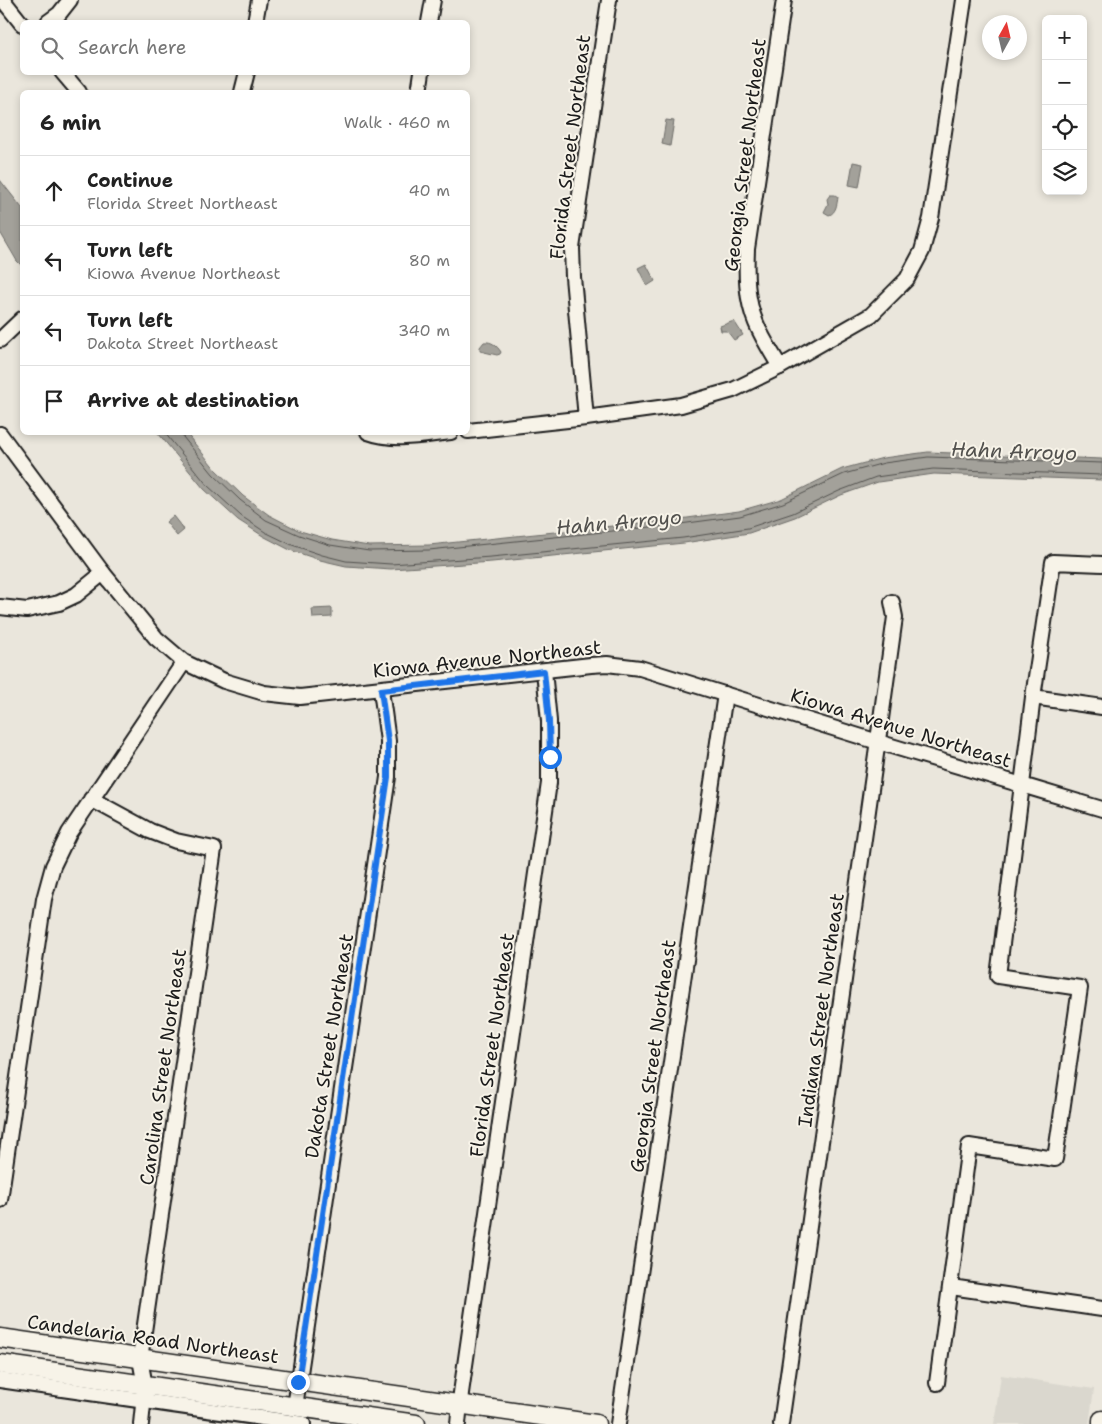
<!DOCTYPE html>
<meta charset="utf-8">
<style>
:root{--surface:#fff;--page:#f2f2f2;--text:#222;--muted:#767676;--line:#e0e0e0}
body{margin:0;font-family:"Shantell Sans",sans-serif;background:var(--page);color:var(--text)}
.controls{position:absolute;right:15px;top:15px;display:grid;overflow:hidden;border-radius:8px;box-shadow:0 2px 8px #0003}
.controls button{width:45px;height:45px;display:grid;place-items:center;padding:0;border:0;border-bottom:1px solid var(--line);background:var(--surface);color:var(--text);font:25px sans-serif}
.compass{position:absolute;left:982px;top:15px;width:45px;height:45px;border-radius:50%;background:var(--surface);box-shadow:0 2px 8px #0003;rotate:8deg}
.stop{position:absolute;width:15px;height:15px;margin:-11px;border:4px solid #1a73e8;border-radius:50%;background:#fff}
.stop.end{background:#1a73e8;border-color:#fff;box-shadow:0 1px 5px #0008}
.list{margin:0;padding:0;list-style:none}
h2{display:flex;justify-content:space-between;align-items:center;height:65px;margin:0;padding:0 20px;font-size:21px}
h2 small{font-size:16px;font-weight:400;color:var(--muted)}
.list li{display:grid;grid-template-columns:32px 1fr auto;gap:15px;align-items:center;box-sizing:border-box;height:70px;padding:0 20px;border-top:1px solid var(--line)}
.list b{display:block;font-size:19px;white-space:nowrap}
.list p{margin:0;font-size:16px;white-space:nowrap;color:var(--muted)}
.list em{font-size:16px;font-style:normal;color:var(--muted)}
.icon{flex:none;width:28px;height:28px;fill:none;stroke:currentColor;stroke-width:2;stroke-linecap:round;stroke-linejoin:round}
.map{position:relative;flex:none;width:1102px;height:1424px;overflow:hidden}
.search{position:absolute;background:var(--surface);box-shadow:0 2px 8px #0003;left:20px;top:20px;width:450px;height:55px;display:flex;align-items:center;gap:12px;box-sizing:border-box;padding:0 18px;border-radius:8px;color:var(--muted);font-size:19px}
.panel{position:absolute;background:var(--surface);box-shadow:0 2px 8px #0003;left:20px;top:90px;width:450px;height:345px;border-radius:8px}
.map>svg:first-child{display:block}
.built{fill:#dad7ce}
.water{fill:#a3a19a;stroke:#6d6c68}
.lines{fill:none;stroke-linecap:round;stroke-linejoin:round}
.shore{stroke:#52514e;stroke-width:1}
.minor-casing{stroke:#1c1c1c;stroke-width:18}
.major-casing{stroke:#1c1c1c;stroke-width:21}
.minor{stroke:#f7f3e8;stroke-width:14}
.major{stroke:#f7f3e8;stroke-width:18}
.route{stroke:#1a73e8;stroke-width:6}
.labels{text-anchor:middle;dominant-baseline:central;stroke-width:4;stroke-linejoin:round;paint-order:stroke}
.street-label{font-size:19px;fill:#1c1c1c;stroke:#f7f3e8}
.water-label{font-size:20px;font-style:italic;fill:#52514e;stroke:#f7f3e8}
</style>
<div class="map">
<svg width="1102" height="1424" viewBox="0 0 1102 1424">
<rect width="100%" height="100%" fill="#eae6dc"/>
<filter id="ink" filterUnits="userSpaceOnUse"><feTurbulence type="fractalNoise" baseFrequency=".02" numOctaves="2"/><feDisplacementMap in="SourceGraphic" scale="10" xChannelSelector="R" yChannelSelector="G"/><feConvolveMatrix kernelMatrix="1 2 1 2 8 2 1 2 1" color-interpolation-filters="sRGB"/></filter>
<g filter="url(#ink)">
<!-- built -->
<polygon class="built" points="1001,1375 1094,1389 1089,1424 994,1424"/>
<!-- water -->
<g class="water">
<polygon points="666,120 674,121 670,146 662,144"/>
<polygon points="853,162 863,164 859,187 849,185"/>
<polygon points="0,180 22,208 22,266 17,261 0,232"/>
<path d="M830,195h5l3,2c-1,7 -2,16 -9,18l-5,-3 4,-8 -1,-5z"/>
<polygon points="646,264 655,281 647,286 638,268"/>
<polygon points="734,321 743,335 734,340 727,331 721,331 720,326"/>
<path d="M484,342c8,-1 13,4 17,10l-1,2 -3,1 -17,-4v-4z"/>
<polygon points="158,433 186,433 216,470 243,496 269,515 300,531 332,540 369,546 429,545 680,519 739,511 781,499 842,469 883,458 928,452 1102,459 1102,480 934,474 878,482 841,495 795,517 749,533 684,543 492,562 391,569 346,566 320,560 290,550 263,536 238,520 204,489"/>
<polygon points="173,516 184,530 177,536 166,522"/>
<polygon points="332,608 332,617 313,618 312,609"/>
</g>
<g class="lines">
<!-- shore -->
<g class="shore">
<polyline points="164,432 208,486 241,516 265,532 292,545 322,555 346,561 391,564 491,557 683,538 748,528 793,513 839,491 876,477 933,469 1102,475"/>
<polyline points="182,432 183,437 213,474 240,500 266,520 299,535 330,545 369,551 429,550 680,524 740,516 783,503 844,474 884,463 928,457 1102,463"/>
</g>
<defs>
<g id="minor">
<polyline points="3,0 22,24"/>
<polyline points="48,22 59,14 70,0"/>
<polyline points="255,22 259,0"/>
<polyline points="429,22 433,0"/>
<polyline points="62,72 79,92"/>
<polyline points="242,92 247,72"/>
<polyline points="419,92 422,72"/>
<polyline points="0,340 22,319"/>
<path d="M780,367c-8,-14 -18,-29 -24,-44 -10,-24 -10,-49 -9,-74l37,-249"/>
<polyline points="586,418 573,277 572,248 609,0"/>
<polyline points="468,431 586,418 681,405 733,390 780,367 871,315 907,279 922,251 931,218 964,0"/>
<path d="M368,432c27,10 56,3 83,0"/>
<polyline points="0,434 103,573 156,638 184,662 224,681 264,693 300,697 591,665 607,664 640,668 878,742 1102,809"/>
<polyline points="0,607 27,610 59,603 76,595 103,573"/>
<polyline points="1033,697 1102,707"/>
<polyline points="91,799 150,831 176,841 214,849 140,1359 145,1386 141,1424"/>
<polyline points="0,1200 44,899 53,866 69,833 184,662"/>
<polyline points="951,1287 1102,1309"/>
<polyline points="0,1380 303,1424"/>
<polyline points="937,1383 969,1146 1055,1159 1080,988 998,976 1033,697 1053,562 1102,564"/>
<polyline points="295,1407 388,777 388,741 381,690"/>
<polyline points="458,1424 461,1393 549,783 549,721 544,671"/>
<polyline points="618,1424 725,694"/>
<polyline points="781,1424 880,726 895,617 892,602"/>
</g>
<g id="major">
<polyline points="0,1338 596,1424"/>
<polyline points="0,1364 416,1424"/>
<polyline points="1102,1424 1102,1420"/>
</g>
</defs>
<!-- minor casing -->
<use href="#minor" class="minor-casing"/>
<!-- major casing -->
<use href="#major" class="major-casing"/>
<!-- minor -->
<use href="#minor" class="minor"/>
<!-- major -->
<use href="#major" class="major"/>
</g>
</g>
<g class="lines" filter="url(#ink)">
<!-- route -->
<polyline class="route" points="298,1382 388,777 388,741 381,690 544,671 549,721 550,757"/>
</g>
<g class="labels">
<!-- street labels -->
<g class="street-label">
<text transform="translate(570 147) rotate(-83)">Florida Street Northeast</text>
<text transform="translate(745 155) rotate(-83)">Georgia Street Northeast</text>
<text transform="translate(487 659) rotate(-6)">Kiowa Avenue Northeast</text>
<text transform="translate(901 728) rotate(17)">Kiowa Avenue Northeast</text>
<text transform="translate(821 1010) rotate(-82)">Indiana Street Northeast</text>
<text transform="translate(492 1045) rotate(-82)">Florida Street Northeast</text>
<text transform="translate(329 1046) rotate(-81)">Dakota Street Northeast</text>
<text transform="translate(653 1056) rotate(-82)">Georgia Street Northeast</text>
<text transform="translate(163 1067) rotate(-82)">Carolina Street Northeast</text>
<text transform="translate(153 1339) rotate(8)">Candelaria Road Northeast</text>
</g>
<!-- water labels -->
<g class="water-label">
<text transform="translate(1014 451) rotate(2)">Hahn Arroyo</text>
<text transform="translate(619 522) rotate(-5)">Hahn Arroyo</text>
</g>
</g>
</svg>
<div class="controls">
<button>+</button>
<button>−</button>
<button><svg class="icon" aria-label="locate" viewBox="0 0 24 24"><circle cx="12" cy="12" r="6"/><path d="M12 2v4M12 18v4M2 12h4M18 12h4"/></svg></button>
<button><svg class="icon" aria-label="layers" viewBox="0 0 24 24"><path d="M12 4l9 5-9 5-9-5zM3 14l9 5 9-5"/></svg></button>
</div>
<svg class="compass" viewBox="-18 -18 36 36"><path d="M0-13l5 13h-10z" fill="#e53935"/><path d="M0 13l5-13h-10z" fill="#767676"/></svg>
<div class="stop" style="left:550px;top:757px"></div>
<div class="stop end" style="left:298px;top:1382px"></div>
<div class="search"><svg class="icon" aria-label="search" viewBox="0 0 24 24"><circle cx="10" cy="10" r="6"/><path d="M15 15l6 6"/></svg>Search here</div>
<section class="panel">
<h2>6 min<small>Walk · 460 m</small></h2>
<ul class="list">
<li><svg class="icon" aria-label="ahead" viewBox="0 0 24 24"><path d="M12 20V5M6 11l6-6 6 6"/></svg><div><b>Continue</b><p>Florida Street Northeast</p></div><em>40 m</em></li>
<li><svg class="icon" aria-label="left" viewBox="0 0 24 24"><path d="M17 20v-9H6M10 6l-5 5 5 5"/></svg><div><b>Turn left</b><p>Kiowa Avenue Northeast</p></div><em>80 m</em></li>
<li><svg class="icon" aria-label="left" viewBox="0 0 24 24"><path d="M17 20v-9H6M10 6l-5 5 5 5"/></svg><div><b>Turn left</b><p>Dakota Street Northeast</p></div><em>340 m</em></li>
<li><svg class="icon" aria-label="arrive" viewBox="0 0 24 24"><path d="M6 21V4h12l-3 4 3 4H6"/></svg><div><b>Arrive at destination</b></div></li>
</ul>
</section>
</div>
